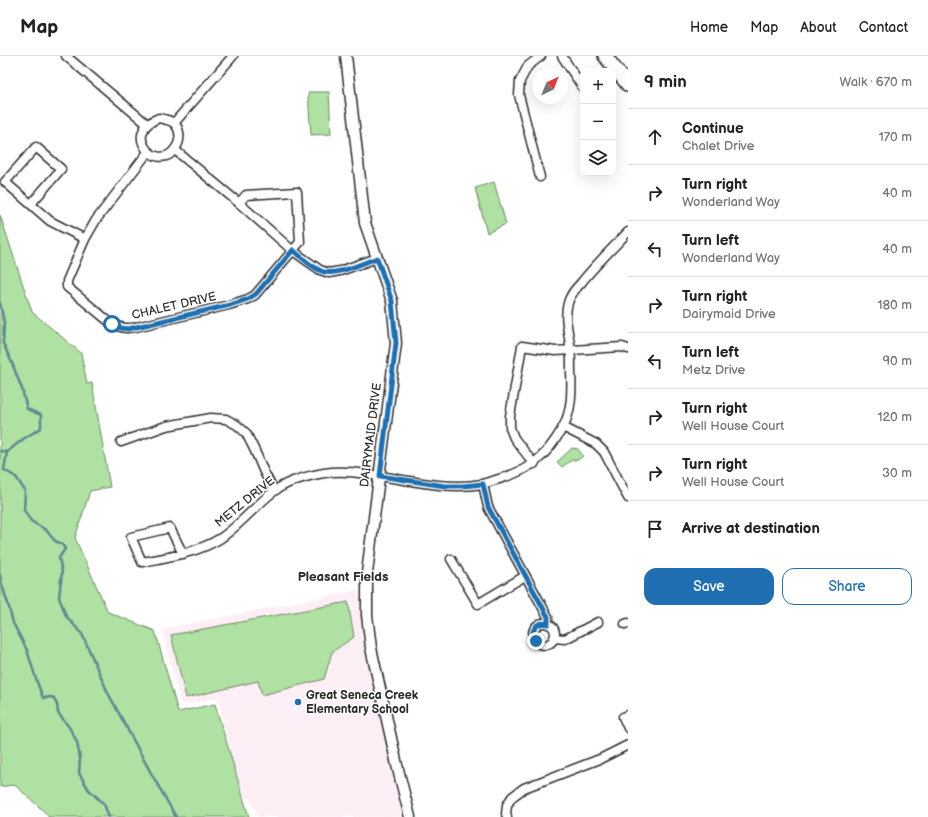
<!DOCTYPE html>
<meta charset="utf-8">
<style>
:root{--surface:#fff;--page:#f2f2f2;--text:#202124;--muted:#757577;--line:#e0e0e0;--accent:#1f6fb2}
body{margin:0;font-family:"Balsamiq Sans",sans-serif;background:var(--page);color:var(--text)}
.controls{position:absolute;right:12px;top:12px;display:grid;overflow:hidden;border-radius:8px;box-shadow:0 4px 16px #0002}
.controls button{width:36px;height:36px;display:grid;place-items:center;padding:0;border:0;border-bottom:1px solid var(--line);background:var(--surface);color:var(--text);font:20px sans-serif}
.compass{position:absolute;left:532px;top:12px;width:36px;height:36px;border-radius:50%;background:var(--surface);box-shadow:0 4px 16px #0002;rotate:43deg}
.stop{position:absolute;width:12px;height:12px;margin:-9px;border:3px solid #1f6fb2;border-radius:50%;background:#fff}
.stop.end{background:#1f6fb2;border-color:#fff;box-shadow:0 1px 4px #0008}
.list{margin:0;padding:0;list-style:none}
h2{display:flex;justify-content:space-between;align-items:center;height:52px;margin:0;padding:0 16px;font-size:17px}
h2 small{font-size:13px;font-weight:400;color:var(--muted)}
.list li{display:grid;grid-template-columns:26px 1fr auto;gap:12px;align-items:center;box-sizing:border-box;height:56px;padding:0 16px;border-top:1px solid var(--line)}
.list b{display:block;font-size:15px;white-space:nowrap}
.list p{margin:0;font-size:13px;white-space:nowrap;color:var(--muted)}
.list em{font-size:13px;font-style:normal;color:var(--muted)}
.actions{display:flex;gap:8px;padding:12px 16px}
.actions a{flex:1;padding:9px 0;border:1px solid var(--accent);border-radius:12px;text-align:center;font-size:14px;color:var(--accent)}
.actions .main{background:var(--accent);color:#fff}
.icon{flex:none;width:22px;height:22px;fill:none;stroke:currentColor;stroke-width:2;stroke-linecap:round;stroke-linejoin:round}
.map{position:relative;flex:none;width:628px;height:761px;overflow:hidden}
header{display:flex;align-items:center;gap:24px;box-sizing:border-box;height:56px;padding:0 20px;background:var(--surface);border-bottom:1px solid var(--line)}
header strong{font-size:19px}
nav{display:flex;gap:22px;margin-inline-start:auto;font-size:14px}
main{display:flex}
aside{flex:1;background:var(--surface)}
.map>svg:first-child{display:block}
.built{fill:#feeef5}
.green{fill:#afe1a2;stroke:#6d8666}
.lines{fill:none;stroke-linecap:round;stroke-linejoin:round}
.stream{stroke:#5b8993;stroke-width:2.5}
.minor-casing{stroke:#2b2b2b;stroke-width:11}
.tertiary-casing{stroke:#2b2b2b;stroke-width:13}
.primary-casing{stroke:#2b2b2b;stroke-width:16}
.minor{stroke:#fff;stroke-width:8}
.tertiary{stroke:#fff;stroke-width:10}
.primary{stroke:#fff;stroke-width:13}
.route{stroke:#1f6fb2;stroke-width:5}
.poi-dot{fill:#1f6fb2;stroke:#fff;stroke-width:1.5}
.labels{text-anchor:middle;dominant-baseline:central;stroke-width:3;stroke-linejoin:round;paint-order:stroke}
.street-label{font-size:12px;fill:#2b2b2b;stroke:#fff}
.poi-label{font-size:12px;font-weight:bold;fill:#2b2b2b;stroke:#fff;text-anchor:start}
.neighbourhood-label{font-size:13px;font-weight:bold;fill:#2b2b2b;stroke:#fff}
</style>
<header>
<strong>Map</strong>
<nav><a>Home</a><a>Map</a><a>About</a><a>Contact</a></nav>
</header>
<main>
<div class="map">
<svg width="628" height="761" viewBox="0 0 628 761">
<rect width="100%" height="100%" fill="#fff"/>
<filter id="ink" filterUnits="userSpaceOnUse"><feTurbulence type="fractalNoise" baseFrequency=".025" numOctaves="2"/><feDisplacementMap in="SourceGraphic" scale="8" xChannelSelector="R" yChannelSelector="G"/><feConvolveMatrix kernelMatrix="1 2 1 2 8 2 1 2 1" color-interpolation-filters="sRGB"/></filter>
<g filter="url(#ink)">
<!-- built -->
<polygon class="built" points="359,534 364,594 403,761 258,761 256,754 248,740 241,744 218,642 181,649 162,573"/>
<!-- green -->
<g class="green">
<polygon points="309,36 329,36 331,78 311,79 308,39"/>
<polygon points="494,126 506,168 487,177 475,132"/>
<polygon points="0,159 32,256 81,297 87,328 92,327 110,431 90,435 75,482 108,556 155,575 178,656 215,648 249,761 48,761 48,759 16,730 13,729 0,731"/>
<polygon points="572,392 578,393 583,400 578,404 572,404 562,411 557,406"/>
<polygon points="348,546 354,581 332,596 324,623 262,639 258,625 186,642 171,579"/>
</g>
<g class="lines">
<!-- stream -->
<g class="stream">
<polyline points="0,247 4,266 3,287 12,307 22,333 27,353 41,359 41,372 23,383 7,396 4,414 16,421 25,435 24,454 31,465 46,474 55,485 62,488 65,493 59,502 62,516 59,541 66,560 82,578 108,637 151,717 176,761"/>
<polyline points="0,395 7,396"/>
<polyline points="0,519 2,529 8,548 13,567 27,594 37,626 43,642 51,641 54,642 57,649 58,657 69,671 77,686 80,702 79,717 89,734 104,748 109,761"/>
</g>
<defs>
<g id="minor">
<polyline points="66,0 147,68"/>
<polyline points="562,0 583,32"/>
<path d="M159,62c5,1 11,2 15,5 7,7 7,18 1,26 -18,25 -55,-17 -16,-31z"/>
<polyline points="174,67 233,0"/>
<polyline points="175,94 239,147 293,195 320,214 329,217 340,215 377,202"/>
<path d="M148,96l-52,68 -11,19 -18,42v6l45,37c9,4 15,5 24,3l93,-22 19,-6 7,-4 45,-53 -3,-50 -51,3 -7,8"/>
<polyline points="540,121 519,39 520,25 528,10 541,0"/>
<polyline points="31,148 61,113 36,91 5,126 50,165 85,183"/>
<polyline points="563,371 596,388 604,396 628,442"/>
<polyline points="121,386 166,370 211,362 226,363 237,369 246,377 255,395 264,416 274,435"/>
<polyline points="534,408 514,382 510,372 510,360 522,290 555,295 622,291 628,293"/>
<polyline points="483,428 488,451 548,561 548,568"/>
<path d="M183,498l-13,-26 -39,9 11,25c27,-5 55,-9 79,-24 19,-13 34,-32 52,-46 14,-11 34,-16 51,-19 19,-3 37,0 55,3 34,5 69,14 103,8 7,-2 14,-4 20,-6 30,-9 45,-23 60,-49 10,-17 10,-38 9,-57 0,-9 0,-19 -1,-28 -2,-13 -6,-28 -2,-41 2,-8 7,-14 13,-20 14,-18 31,-34 47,-51"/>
<polyline points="451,503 478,548 525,520"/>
<circle cx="544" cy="578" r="11"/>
<polyline points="625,568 628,567"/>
<polyline points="554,582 565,583 598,566"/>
<polyline points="628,659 623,661 628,672"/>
<polyline points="507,761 506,758 507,749 512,741 524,732 600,703 628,689"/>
</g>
<polyline id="tertiary" points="346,0 365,167 392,245 396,287 367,517 367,559 371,592 397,709 410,761"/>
<polyline id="primary" points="605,0 628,29"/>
</defs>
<!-- minor casing -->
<use href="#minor" class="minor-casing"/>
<!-- tertiary casing -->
<use href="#tertiary" class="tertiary-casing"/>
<!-- primary casing -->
<use href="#primary" class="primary-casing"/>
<!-- minor -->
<use href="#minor" class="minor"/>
<!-- tertiary -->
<use href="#tertiary" class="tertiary"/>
<!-- primary -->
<use href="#primary" class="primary"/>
</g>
</g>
<g class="lines" filter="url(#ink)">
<!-- route -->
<path class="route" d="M112,268l8,4 8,1 102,-24 18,-6 8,-5 37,-44c8,7 18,17 28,21 15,6 41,-8 56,-13l15,43 4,42 -16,133 65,10h18l20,-2 5,23 60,110v7c-12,-3 -19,7 -12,17"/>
</g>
<!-- markers -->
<circle class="poi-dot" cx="298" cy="646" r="4"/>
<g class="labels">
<!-- street labels -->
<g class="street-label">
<text transform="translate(174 250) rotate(-13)">CHALET DRIVE</text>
<text transform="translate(371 379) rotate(-83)">DAIRYMAID DRIVE</text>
<text transform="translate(245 446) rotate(-39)">METZ DRIVE</text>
</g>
<!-- poi labels -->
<g class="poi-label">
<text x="306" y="639">Great Seneca Creek<tspan x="306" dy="14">Elementary School</tspan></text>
</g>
<!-- neighbourhood labels -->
<g class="neighbourhood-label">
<text x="343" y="521">Pleasant Fields</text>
</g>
</g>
</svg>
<div class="controls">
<button>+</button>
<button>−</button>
<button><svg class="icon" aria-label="layers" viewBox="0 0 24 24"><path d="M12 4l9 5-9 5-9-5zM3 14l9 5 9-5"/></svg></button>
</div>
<svg class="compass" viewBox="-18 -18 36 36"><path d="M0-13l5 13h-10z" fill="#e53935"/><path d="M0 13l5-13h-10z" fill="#757577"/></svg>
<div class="stop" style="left:112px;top:268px"></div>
<div class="stop end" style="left:536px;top:585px"></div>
</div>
<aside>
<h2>9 min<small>Walk · 670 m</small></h2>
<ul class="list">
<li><svg class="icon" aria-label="ahead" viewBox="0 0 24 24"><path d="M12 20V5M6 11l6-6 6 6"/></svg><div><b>Continue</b><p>Chalet Drive</p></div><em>170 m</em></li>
<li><svg class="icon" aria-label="right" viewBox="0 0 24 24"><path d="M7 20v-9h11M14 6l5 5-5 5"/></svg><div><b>Turn right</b><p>Wonderland Way</p></div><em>40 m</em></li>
<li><svg class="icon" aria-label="left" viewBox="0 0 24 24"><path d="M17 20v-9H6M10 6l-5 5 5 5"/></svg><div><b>Turn left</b><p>Wonderland Way</p></div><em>40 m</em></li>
<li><svg class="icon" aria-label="right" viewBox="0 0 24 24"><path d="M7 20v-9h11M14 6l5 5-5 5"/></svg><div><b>Turn right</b><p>Dairymaid Drive</p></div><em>180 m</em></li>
<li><svg class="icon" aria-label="left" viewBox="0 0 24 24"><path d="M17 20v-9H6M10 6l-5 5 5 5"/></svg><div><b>Turn left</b><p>Metz Drive</p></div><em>90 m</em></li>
<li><svg class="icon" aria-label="right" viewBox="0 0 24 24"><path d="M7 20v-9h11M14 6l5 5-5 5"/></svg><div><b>Turn right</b><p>Well House Court</p></div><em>120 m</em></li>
<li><svg class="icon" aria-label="right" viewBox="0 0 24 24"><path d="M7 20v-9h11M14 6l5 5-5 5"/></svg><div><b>Turn right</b><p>Well House Court</p></div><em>30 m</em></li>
<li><svg class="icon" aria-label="arrive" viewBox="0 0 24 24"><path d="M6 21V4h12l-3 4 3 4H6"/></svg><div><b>Arrive at destination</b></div></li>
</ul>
<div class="actions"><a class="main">Save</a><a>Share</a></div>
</aside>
</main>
